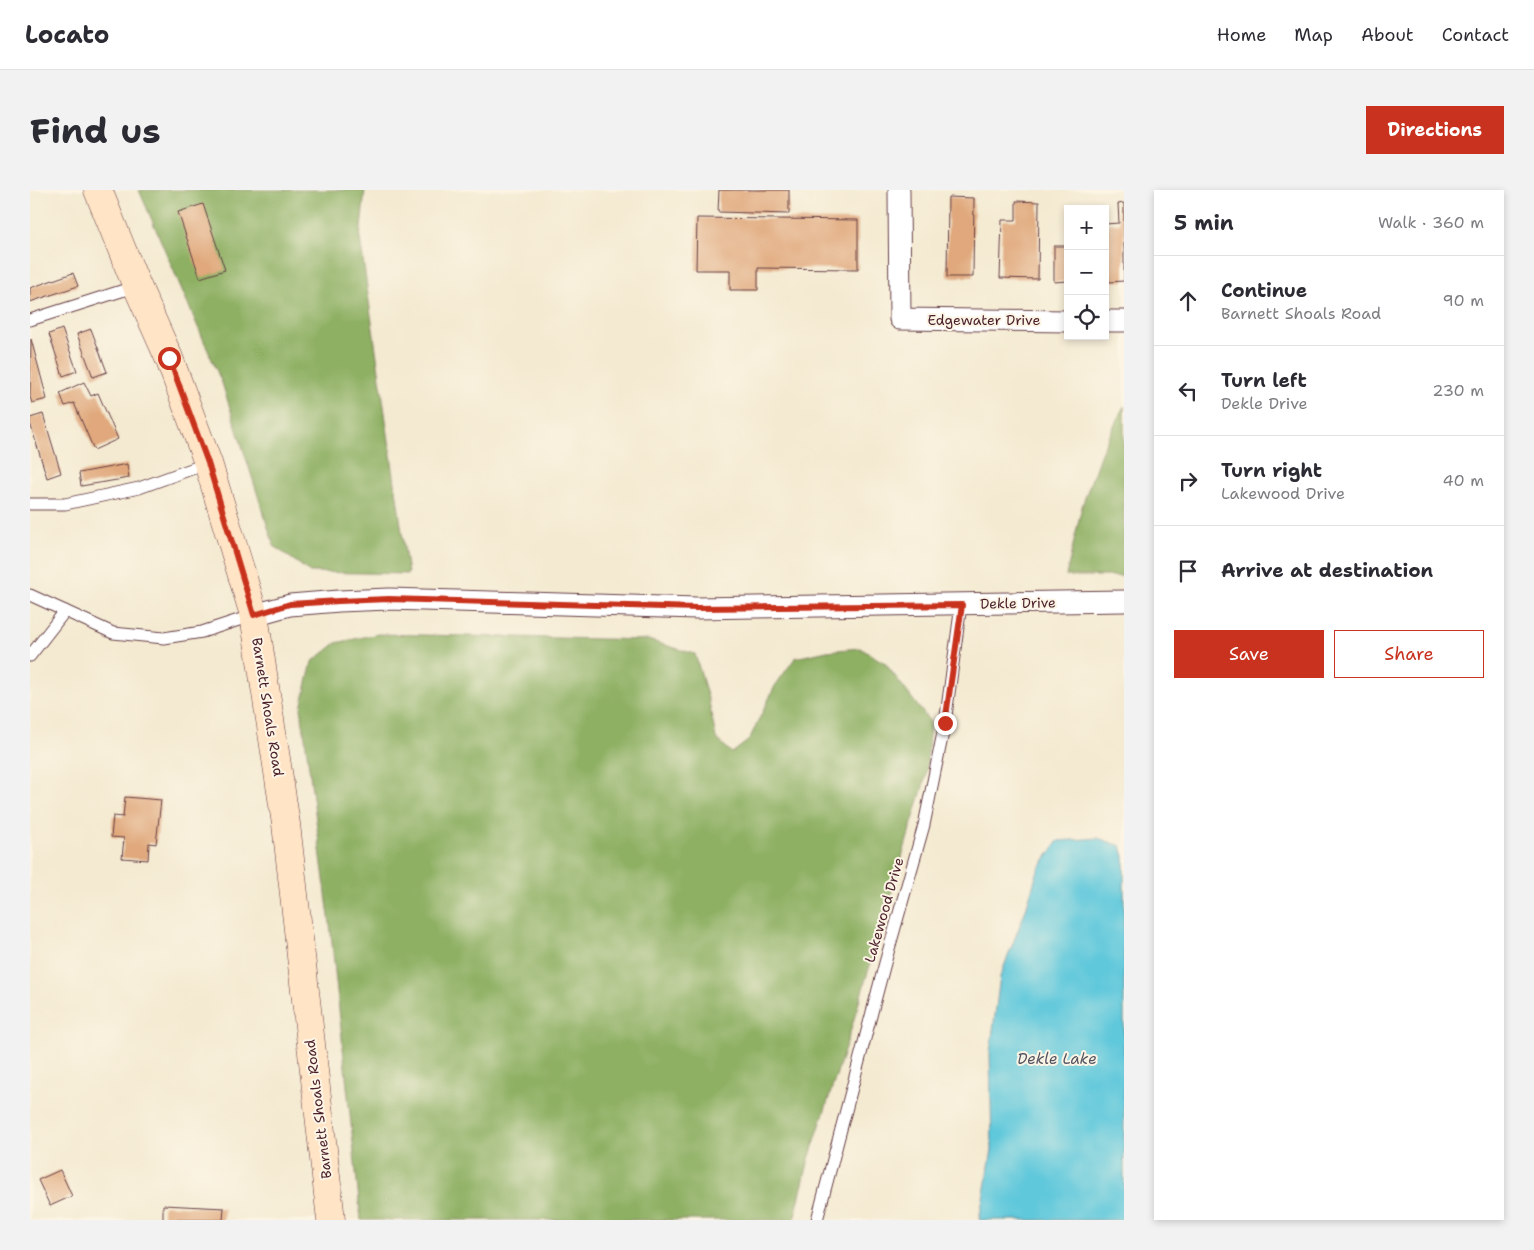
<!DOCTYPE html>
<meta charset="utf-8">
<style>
:root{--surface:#fff;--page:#f2f2f3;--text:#2b2b33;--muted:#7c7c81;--line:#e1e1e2;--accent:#c8321e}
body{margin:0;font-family:"Shantell Sans",sans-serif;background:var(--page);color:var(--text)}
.controls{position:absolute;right:15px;top:15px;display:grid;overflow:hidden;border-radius:0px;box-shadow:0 2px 8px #0003}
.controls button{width:45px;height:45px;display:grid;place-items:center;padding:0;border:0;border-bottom:1px solid var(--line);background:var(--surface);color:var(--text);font:25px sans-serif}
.stop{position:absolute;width:15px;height:15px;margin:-11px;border:4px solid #c8321e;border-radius:50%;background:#fff}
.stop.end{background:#c8321e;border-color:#fff;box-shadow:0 1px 5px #0008}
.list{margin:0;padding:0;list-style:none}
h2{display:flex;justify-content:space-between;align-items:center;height:65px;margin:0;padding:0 20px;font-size:21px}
h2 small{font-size:16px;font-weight:400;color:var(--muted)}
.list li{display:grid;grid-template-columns:32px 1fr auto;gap:15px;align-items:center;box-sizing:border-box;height:90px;padding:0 20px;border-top:1px solid var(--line)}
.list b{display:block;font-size:19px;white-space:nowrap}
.list p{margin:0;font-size:16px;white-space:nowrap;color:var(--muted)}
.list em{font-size:16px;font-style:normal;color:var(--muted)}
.actions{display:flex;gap:10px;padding:15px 20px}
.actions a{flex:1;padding:11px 0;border:1px solid var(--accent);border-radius:0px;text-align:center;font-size:18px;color:var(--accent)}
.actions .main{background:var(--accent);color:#fff}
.icon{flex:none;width:28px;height:28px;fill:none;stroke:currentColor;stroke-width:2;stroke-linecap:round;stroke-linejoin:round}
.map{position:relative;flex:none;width:1094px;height:1030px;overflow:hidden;border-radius:0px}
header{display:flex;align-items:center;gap:30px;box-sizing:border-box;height:70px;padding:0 25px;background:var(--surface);border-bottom:1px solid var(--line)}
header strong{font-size:24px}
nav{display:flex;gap:28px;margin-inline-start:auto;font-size:18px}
.intro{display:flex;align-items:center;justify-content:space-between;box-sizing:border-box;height:120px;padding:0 30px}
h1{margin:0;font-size:35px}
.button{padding:12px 22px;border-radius:0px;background:var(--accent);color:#fff;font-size:18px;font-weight:700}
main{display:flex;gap:30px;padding:0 30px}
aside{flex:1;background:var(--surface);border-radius:0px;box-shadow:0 2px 8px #0003}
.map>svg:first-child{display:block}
.forest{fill:#8eb063;stroke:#6c6847}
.water{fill:#5fc8db;stroke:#547483}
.building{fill:#e0a87b}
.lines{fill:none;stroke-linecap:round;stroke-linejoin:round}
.service-casing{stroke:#643d44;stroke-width:13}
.minor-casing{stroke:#643d44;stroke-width:23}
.secondary-casing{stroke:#643d44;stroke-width:29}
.service{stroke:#fff;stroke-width:11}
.minor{stroke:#fff;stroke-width:21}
.secondary{stroke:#ffe4c6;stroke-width:28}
.route{stroke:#c8321e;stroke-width:6}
.labels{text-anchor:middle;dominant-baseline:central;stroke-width:4;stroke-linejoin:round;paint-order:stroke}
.street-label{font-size:14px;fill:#4a1f2b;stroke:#fcf5e5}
.water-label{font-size:15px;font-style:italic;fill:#505260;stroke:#fcf5e5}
</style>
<header>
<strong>Locato</strong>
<nav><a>Home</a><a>Map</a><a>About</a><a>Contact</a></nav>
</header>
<div class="intro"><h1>Find us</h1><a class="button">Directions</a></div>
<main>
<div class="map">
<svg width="1094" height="1030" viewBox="0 0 1094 1030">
<rect width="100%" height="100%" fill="#fcf5e5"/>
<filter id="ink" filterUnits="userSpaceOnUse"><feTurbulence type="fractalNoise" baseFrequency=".02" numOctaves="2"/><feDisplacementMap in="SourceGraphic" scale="10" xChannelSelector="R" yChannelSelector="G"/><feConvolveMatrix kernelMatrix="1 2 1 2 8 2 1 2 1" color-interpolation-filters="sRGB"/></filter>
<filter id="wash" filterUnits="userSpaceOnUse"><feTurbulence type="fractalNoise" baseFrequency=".0096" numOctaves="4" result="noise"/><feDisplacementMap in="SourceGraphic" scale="20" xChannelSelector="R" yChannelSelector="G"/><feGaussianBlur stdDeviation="1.12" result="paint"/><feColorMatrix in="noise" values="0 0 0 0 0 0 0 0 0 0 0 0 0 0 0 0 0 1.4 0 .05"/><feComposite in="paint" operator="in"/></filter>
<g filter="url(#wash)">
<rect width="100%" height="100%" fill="#f4ead1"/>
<!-- forest -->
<g class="forest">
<polygon points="109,0 335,0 330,48 378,384 280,382 244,356 192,193"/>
<polygon points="1094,216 1094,386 1036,386 1052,316 1071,263"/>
<polygon points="348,444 618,450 665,464 679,512 686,548 702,563 719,550 745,496 765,468 797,461 830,458 855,473 900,532 896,586 819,846 779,969 764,1030 331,1030 300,734 271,518 282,472 306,453"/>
</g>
<!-- water -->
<polygon class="water" points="1068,648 1091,656 1094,667 1094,1030 949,1030 962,960 960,863 970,787 995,722 1008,680 1028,651"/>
<g id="blocks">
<!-- building -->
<g class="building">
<polygon points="689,0 759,0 759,24 688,22"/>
<polygon points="918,7 944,8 943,87 917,87"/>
<polygon points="986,11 1009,12 1008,89 970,88 972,30 986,30"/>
<polygon points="1094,13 1094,91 1079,92 1075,34 1089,33 1088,14"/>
<polygon points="173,14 195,80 170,88 148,22"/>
<polygon points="667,28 828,30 828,79 728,78 728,100 700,100 700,80 666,80"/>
<polygon points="1024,56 1038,56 1038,91 1024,92"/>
<polygon points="43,83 48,96 0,112 0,98"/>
<polygon points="32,139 47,181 33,186 19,144"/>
<polygon points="61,139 77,182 63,187 47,144"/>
<polygon points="1,149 17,209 2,213 0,207"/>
<polygon points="54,192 61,206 68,203 88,249 64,260 44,213 35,216 30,203"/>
<polygon points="13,224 31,283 17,288 0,233 0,228"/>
<polygon points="97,274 99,288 51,296 49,283"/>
<polygon points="95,607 131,610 126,654 119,653 118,670 92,668 94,648 81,647 83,626 93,627"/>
<polygon points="30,980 42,1006 20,1016 8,990"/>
<polygon points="133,1015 194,1018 193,1030 133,1030"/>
</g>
</g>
</g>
<g filter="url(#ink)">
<use href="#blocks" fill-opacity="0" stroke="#643d44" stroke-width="1"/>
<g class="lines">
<defs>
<g id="service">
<polyline points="0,130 107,96"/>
<polyline points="0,314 35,314 109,298 178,273"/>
<polyline points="0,405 83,443 134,448 172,442 224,425"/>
<polyline points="0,466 35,421"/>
<polyline points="787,1030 855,773 894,635 915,533 931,415"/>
</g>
<g id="minor">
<polyline points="869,0 870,129 1038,131"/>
<polyline points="1075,131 1094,131"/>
<polyline points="224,425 260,415 309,411 359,409 667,418 1094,411"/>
</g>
<polyline id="secondary" points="68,0 103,87 139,168 178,273 224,425 256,634 301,1030"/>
</defs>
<!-- service casing -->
<use href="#service" class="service-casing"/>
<!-- minor casing -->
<use href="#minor" class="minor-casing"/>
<!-- secondary casing -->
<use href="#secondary" class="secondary-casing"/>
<!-- service -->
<use href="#service" class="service"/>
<!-- minor -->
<use href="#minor" class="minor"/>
<!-- secondary -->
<use href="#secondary" class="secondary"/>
</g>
</g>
<g class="lines" filter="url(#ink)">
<!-- route -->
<polyline class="route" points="139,168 178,273 224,425 260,414 309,411 359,409 667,418 932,415 915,533"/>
</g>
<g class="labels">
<!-- street labels -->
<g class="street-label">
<text x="954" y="130">Edgewater Drive</text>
<text transform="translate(988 413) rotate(-1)">Dekle Drive</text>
<text transform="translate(238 517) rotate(81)">Barnett Shoals Road</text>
<text transform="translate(854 720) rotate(-74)">Lakewood Drive</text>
<text transform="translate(288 919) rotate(-97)">Barnett Shoals Road</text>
</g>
<!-- water labels -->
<g class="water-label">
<text x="1027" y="869">Dekle Lake</text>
</g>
</g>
</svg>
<div class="controls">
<button>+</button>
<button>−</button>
<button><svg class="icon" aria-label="locate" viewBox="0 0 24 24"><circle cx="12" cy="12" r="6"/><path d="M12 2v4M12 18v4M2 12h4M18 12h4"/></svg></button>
</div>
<div class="stop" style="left:139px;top:168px"></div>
<div class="stop end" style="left:915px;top:533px"></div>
</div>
<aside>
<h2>5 min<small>Walk · 360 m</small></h2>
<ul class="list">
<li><svg class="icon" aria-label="ahead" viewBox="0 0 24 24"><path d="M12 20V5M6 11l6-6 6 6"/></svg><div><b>Continue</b><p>Barnett Shoals Road</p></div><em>90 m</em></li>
<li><svg class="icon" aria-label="left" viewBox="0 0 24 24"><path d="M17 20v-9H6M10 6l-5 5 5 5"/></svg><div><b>Turn left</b><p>Dekle Drive</p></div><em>230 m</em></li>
<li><svg class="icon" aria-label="right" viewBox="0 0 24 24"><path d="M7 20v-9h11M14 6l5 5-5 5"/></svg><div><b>Turn right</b><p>Lakewood Drive</p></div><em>40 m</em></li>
<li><svg class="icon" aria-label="arrive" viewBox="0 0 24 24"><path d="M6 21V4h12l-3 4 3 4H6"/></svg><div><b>Arrive at destination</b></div></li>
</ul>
<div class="actions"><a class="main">Save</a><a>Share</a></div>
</aside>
</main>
